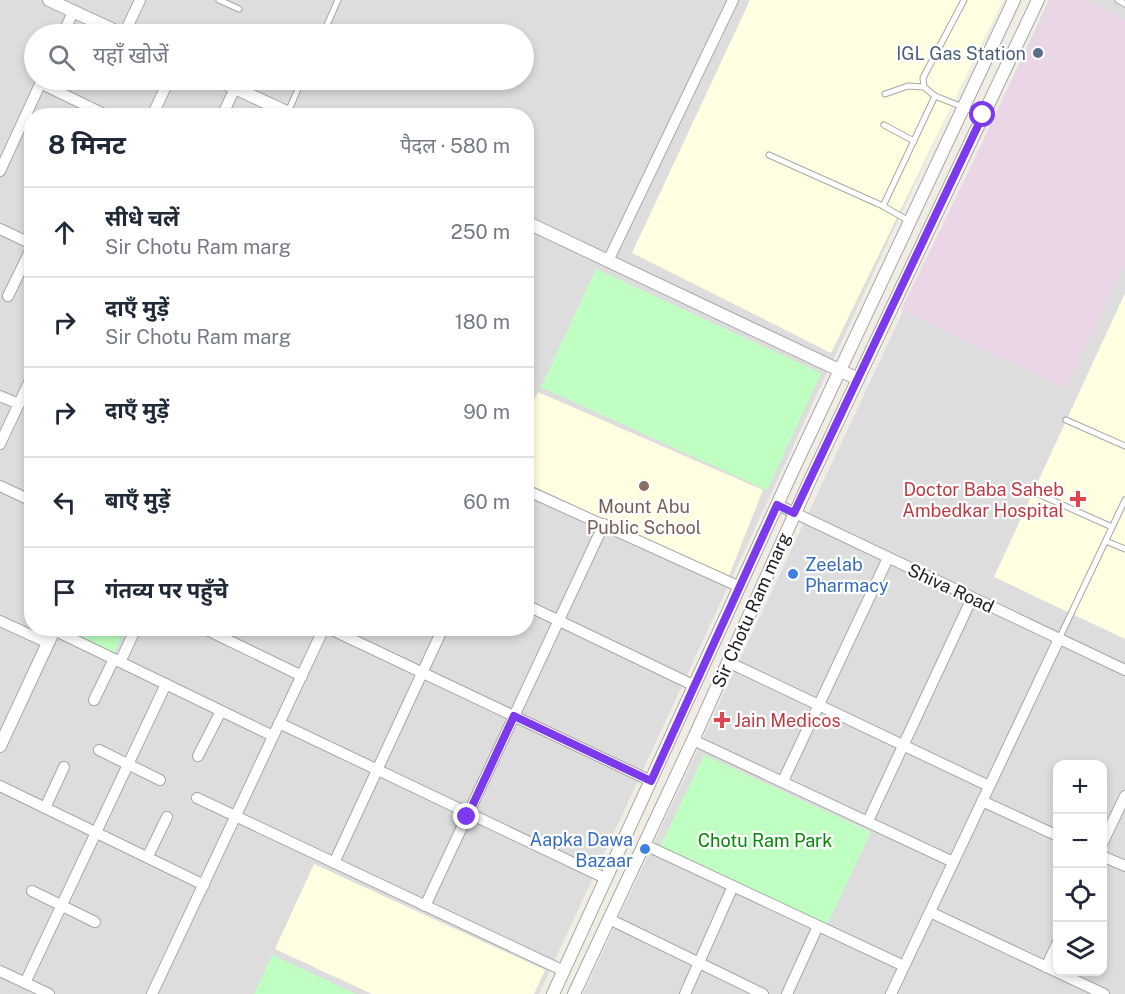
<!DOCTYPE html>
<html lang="hi">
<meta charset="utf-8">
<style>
:root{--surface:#fff;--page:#f6f6f7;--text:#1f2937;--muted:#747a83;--line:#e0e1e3}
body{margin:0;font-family:"Public Sans","Noto Sans Devanagari",sans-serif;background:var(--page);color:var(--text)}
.controls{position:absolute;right:18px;bottom:18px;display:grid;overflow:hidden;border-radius:12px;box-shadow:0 3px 9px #0003}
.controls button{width:54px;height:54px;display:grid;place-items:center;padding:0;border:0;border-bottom:2px solid var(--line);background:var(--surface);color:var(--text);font:30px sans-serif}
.stop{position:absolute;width:18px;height:18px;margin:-14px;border:4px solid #7c3aed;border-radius:50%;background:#fff}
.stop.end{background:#7c3aed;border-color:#fff;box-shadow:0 2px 6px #0008}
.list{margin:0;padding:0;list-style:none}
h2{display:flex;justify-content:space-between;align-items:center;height:78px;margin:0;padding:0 24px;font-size:26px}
h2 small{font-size:20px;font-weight:400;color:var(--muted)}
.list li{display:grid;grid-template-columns:39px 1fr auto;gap:18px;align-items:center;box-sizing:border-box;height:90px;padding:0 24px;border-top:2px solid var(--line)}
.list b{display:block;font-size:22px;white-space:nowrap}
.list p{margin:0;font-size:20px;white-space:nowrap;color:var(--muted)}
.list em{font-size:20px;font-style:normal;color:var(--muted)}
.icon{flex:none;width:33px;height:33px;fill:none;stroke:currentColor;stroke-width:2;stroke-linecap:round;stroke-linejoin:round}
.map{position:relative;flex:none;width:1125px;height:994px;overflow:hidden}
.search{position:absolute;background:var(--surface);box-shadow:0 3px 9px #0003;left:24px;top:24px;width:510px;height:66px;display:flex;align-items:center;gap:15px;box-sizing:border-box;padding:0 21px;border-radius:33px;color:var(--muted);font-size:22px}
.panel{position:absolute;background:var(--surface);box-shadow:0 3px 9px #0003;left:24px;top:108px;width:510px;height:528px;border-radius:24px}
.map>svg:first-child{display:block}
.residential{fill:#dedddd;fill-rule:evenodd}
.industrial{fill:#ebd6e8}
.education{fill:#fffee0}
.park{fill:#bfffc1}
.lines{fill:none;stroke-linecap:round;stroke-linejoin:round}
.service-casing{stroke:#a7a7a7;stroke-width:7}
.minor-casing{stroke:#a7a7a7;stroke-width:12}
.tertiary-casing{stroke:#a7a7a7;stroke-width:14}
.service{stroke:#fff;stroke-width:5}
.minor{stroke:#fff;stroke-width:10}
.tertiary{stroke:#fff;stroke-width:12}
.route{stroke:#7c3aed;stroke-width:8}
.service-dot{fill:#5c6f8a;stroke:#fff;stroke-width:2}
.education-dot{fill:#8d6e63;stroke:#fff;stroke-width:2}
.health-dot{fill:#e0444e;stroke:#fff;stroke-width:2}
.shop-dot{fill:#3f7fe0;stroke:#fff;stroke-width:2}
.labels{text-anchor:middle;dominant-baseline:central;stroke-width:4.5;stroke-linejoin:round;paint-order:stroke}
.service-label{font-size:18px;fill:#4e5e75;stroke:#fff;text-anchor:end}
.health-label{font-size:18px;fill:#be3a42;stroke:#fff;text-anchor:end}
.education-label{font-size:18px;fill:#785e54;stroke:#fff}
.shop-label{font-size:18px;fill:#366cbe;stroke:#fff;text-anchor:start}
.street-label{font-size:18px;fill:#202020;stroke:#fff}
.park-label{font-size:18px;fill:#018a06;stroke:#fff}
</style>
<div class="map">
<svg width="1125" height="994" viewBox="0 0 1125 994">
<rect width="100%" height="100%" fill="#f1ede5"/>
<!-- residential -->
<g class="residential">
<path d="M0,0h1000l-461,994h-539zM34,34h490v46h-490zM32,116h494v512h-494z"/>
<path d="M1049,0h68l8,4v990h-542zM1058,764h44v208h-44z"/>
</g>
<!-- industrial -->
<polygon class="industrial" points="1052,0 1084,0 1125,19 1125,264 1065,388 901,310"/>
<!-- education -->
<g class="education">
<polygon points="750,0 1003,0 831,353 632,253"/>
<polygon points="1125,293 1125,639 994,577"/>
<polygon points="538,392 763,490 728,578 527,483 526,415"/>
<polygon points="314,864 545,970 534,994 372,994 275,949"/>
</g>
<!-- park -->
<g class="park">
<polygon points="596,269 821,373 767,490 541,387"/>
<polygon points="62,629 125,629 114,653"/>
<polygon points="704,755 871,832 827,925 660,847"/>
<polygon points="272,955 356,994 254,994"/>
</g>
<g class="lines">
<defs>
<g id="service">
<polyline points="219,0 239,9"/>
<polyline points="964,0 923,78 924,87 935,96 983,115"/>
<polyline points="1118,0 1125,4"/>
<polyline points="323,34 338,0"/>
<polyline points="885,94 908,86 924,87"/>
<polyline points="288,112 302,80"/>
<polyline points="884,125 914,141"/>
<polyline points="769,155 883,206"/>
<polyline points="909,221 883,206 935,96"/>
<polyline points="1066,420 1125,446"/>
<polyline points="1036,493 1112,527"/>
<polyline points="1106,541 1125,549"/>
<polyline points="1059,639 1125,500"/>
</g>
<g id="minor">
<polyline points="63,34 73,12"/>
<polyline points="124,34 140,0"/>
<polyline points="40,83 108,116"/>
<polyline points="152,116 169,80"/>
<polyline points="222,116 235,88"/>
<polyline points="0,171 42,80"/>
<polyline points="0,229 32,244"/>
<polyline points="608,261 733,0"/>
<polyline points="8,296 32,247"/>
<polyline points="0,396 19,404"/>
<polyline points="0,444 32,376"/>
<polyline points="0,486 32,501"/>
<polyline points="526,490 740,587"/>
<polyline points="778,505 1125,670"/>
<polyline points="526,605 695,686"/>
<polyline points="0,621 48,643"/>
<polyline points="203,628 302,676"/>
<polyline points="328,628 651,781"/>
<polyline points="54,630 273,736"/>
<polyline points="120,662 136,628"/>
<polyline points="728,662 989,786"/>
<polyline points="94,700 114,659"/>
<polyline points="279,723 607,879"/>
<polyline points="693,740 953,862"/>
<polyline points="99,750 160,780"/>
<polyline points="198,756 221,711"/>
<polyline points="783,781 888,558"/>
<polyline points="0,786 204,885"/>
<polyline points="197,798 564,971"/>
<polyline points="982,801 1058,836"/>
<polyline points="45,808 64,767"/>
<polyline points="868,821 972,598"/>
<polyline points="643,844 904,966"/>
<polyline points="1102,844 1125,796"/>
<polyline points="148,856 167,817"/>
<polyline points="1102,856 1125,866"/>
<polyline points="334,863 443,628"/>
<polyline points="32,891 95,922"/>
<polyline points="425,906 604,524"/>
<polyline points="930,912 1104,994"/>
<polyline points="609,919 763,994"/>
<polyline points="1046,967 1058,942"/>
<polyline points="0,971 49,994"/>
<polyline points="25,983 166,684"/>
<polyline points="152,994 324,628"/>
<polyline points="685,994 733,886"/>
<polyline points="787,994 818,926"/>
<polyline points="891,994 1059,639"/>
</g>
<g id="tertiary">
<polyline points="49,0 122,34"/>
<polyline points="218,80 295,116"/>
<polyline points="526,222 858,379"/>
<polyline points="0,746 55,628"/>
<polyline points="553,994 793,470 1014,0"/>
<polyline points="574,994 693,740 810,480 1038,0"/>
</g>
</defs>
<!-- service casing -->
<use href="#service" class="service-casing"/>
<!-- minor casing -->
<use href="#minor" class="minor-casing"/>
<!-- tertiary casing -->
<use href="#tertiary" class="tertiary-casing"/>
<!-- service -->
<use href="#service" class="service"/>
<!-- minor -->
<use href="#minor" class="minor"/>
<!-- tertiary -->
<use href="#tertiary" class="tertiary"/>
</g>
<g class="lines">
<!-- route -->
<polyline class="route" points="467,817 514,716 651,781 777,505 794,513 983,115"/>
</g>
<!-- markers -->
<circle class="service-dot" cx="1038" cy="53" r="6"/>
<circle class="education-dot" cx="644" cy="486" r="6"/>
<g class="health-dot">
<path d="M1075 490h6v6h6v6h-6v6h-6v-6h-6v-6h6z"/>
<path d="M719 711h6v6h6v6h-6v6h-6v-6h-6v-6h6z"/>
</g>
<g class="shop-dot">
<circle cx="793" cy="574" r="6"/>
<circle cx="645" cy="849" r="6"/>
</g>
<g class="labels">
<!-- service labels -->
<g class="service-label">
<text x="1026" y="53">IGL Gas Station</text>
</g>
<!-- health labels -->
<g class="health-label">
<text x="1064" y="489">Doctor Baba Saheb<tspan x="1064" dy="21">Ambedkar Hospital</tspan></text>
<text x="734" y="720" text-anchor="start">Jain Medicos</text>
</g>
<!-- education labels -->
<g class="education-label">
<text x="644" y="506">Mount Abu<tspan x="644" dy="21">Public School</tspan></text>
</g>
<!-- shop labels -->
<g class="shop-label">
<text x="805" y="564">Zeelab<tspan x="805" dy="21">Pharmacy</tspan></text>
<text x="633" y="839" text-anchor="end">Aapka Dawa<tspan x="633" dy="21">Bazaar</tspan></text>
</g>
<!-- street labels -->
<g class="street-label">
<text transform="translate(951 588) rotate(25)">Shiva Road</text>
<text transform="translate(751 610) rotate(-66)">Sir Chotu Ram marg</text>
</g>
<!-- park labels -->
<g class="park-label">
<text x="765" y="840">Chotu Ram Park</text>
</g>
</g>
</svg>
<div class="controls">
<button>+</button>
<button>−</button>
<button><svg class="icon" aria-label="locate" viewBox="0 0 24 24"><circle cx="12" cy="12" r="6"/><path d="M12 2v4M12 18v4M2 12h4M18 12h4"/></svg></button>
<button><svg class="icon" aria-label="layers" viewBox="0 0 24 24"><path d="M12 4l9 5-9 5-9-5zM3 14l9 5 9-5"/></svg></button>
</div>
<div class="stop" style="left:983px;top:115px"></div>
<div class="stop end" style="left:467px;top:817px"></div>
<div class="search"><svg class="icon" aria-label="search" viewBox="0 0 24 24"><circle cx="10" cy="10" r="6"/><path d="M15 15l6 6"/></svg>यहाँ खोजें</div>
<section class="panel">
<h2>8 मिनट<small>पैदल · 580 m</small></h2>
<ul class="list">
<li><svg class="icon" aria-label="ahead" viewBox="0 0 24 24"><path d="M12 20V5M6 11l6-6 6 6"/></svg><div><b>सीधे चलें</b><p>Sir Chotu Ram marg</p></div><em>250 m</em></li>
<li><svg class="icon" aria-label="right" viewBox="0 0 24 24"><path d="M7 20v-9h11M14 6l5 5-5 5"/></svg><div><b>दाएँ मुड़ें</b><p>Sir Chotu Ram marg</p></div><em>180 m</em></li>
<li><svg class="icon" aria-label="right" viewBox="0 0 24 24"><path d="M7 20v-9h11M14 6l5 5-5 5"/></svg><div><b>दाएँ मुड़ें</b></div><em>90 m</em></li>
<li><svg class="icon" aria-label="left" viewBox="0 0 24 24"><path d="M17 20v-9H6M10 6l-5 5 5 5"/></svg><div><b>बाएँ मुड़ें</b></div><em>60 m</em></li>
<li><svg class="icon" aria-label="arrive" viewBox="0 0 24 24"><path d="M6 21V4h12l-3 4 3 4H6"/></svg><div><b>गंतव्य पर पहुँचे</b></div></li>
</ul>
</section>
</div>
